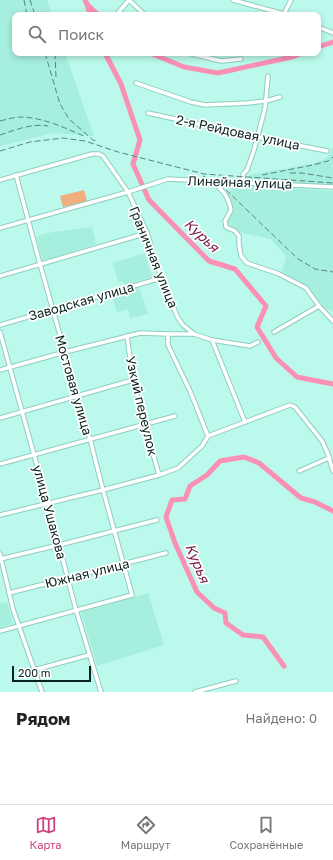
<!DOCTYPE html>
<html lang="ru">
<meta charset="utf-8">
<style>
:root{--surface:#fff;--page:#f2f2f2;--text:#222;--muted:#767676;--line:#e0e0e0;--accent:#cd437b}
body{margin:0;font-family:"Golos Text",sans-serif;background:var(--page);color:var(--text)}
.scale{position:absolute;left:12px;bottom:10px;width:79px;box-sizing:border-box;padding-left:4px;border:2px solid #08221d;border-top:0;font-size:11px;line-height:14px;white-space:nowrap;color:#08221d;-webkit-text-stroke:3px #fff;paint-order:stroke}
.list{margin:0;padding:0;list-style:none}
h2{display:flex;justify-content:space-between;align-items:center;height:52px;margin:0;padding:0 16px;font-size:17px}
h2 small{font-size:13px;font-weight:400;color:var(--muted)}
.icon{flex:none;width:22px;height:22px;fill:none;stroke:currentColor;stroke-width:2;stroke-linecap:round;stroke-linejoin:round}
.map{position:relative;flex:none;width:333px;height:692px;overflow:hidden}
.search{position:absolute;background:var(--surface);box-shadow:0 2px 6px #0003;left:12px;right:12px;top:12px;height:44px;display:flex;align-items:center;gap:10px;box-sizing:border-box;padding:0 14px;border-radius:8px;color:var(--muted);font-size:15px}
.sheet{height:112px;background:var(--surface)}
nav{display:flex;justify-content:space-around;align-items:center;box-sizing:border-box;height:56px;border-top:1px solid var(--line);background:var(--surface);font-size:11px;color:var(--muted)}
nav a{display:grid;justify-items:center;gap:2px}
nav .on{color:var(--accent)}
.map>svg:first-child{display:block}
.built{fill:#a6eede}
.green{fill:#efae7b}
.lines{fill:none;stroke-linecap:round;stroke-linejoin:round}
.river{stroke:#fa90b4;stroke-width:5}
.minor-casing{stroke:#8fcdbf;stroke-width:5.5}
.minor{stroke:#fff;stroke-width:3.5}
.rail{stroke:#5a857c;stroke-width:1;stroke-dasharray:6 3;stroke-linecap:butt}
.labels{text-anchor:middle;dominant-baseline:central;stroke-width:3.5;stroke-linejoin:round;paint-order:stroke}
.street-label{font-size:13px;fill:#08221d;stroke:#fff}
.water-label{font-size:14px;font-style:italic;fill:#781c43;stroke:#fff}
</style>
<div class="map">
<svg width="333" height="692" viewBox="0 0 333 692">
<rect width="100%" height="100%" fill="#baf9eb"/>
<!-- built -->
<g class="built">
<polygon points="0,0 47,0 52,15 15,15 15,53 65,53 94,136 53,133 0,146"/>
<polygon points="333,147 333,185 249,181 249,175 311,164 325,159 330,154"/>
<polygon points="233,185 333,191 333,312 321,306 309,288 282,272 286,256 271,239 242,233 229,226 227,222 233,211 228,194"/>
<polygon points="92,227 96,244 43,261 36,236 53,232"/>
<polygon points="145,253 152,277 124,285 122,281 118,282 113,263"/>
<polygon points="139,287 148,314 130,318 128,309 117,312 112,295"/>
<polygon points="148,593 164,645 97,666 81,612"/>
<polygon points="7,602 13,624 0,627 0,604"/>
</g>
<!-- green -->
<polygon class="green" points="84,190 87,201 63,207 60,196"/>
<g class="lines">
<!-- river -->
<g class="river">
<polyline points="85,0 87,4 98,15"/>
<polyline points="87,4 90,15"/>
<polyline points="318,47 333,42"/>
<polyline points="105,53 121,84 140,140 133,164 149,200 209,261 235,269 266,306 257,327 276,358 297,377 333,384"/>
<polyline points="150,53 184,67 218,73 292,57 302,53"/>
<polyline points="284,666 263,637 243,635 226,623 225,613 214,608 197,592 175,543 166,517 172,500 185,499 190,486 207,475 220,461 244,457 259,463 301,498 315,502 333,511"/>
</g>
<defs>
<g id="minor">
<polyline points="129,0 145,15"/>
<polyline points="233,0 284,14 291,0"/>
<polyline points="116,15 129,0"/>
<polyline points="318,27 333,33"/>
<polyline points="188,53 221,61 241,59"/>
<polyline points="136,83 191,102 205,105 248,103 266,101 280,97"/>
<polyline points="148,113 257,137 327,151"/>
<polyline points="0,180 92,154 99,154 103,156 128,192 147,233 161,278 178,318 183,325 194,334"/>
<path d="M212,181c11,10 16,14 19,29l-6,11 1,6 9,4 4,5v9l2,11 6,7 32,11 27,14 13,18 14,15"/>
<polyline points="243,182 243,174 247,170 254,150 265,108 268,76"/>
<polyline points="0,228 128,192 168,179 333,187"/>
<polyline points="0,276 147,233"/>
<polyline points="0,325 161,278"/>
<polyline points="0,332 59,545 76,610 101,692"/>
<polyline points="274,332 319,306"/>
<polyline points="168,334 168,345 190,391 208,436"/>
<polyline points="127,336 133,380 145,425 159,475"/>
<polyline points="212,340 245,422"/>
<polyline points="0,370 65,352 140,333 168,334 194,334 212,340 250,346 258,342"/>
<polyline points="0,418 133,380"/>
<polyline points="0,464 175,416"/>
<polyline points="299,471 329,458"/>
<polyline points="0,515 103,490 159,475 178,468 202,446 208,436 290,405 295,407 322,441 328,454 333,471"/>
<polyline points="0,554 13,609 42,692"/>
<polyline points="0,559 59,545 157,520"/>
<polyline points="9,593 166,553"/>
<polyline points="0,631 132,595 103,490 90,439 77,396 40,264 16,175"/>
<polyline points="34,670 89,655"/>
<polyline points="195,692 236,681"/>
</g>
</defs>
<!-- minor casing -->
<use href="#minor" class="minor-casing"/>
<!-- minor -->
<use href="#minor" class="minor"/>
<!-- rail -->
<g class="rail">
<polyline points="24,0 27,15"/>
<polyline points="30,0 35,15"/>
<polyline points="45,53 60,104 69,119 93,140 98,142"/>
<polyline points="55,53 56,77"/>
<path d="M0,121c7,-2 15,-4 22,-4 23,1 43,11 64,20"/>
<path d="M0,135c15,-5 32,-12 48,-9"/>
<polyline points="0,151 30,142 63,138 85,141 118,152 204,174 333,183"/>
<polyline points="290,173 302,173 333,178"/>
<polyline points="262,175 313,165 328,161 333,157"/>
<polyline points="203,176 221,185 298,259 315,269 333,272"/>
</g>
</g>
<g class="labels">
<!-- street labels -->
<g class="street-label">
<text transform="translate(238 132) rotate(12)">2-я Рейдовая улица</text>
<text transform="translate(240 182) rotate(2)">Линейная улица</text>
<text transform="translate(154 257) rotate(68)">Граничная улица</text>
<text transform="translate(81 301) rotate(-16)">Заводская улица</text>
<text transform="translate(74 385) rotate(74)">Мостовая улица</text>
<text transform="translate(142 406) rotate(77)">Узкий переулок</text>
<text transform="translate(50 512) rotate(75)">улица Ушакова</text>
<text transform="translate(87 573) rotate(-14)">Южная улица</text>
</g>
<!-- water labels -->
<g class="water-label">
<text transform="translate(202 235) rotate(43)">Курья</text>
<text transform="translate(198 563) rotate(67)">Курья</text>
</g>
</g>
</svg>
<div class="scale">200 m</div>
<div class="search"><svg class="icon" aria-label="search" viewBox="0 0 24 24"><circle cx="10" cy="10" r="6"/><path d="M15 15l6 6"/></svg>Поиск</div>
</div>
<section class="sheet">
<h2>Рядом<small>Найдено: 0</small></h2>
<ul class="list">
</ul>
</section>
<nav>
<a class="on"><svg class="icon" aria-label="map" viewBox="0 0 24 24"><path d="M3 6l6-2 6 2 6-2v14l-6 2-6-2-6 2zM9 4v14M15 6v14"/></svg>Карта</a>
<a><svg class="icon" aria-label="directions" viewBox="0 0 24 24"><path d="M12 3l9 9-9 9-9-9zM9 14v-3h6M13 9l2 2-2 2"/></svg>Маршрут</a>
<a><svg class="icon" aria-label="saved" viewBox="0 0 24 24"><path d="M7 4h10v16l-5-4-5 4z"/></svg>Сохранённые</a>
</nav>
